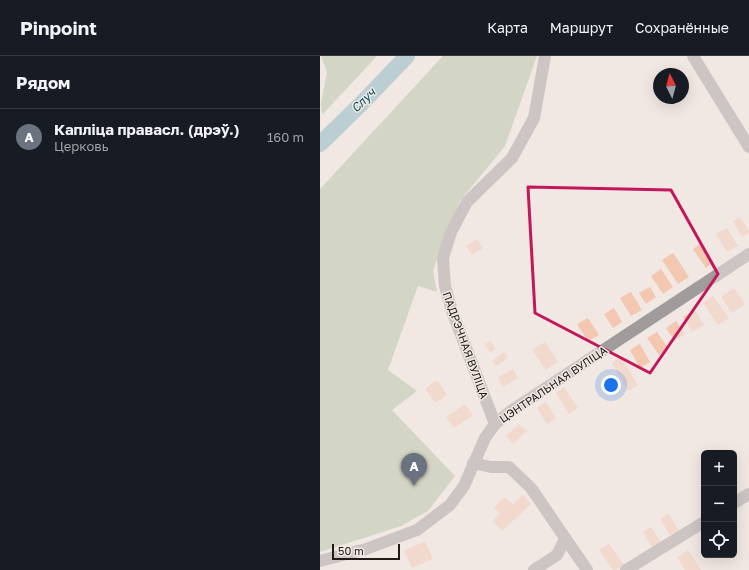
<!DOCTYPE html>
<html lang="ru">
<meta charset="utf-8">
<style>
:root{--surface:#171b24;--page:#20242c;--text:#f1f3f6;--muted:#9ea1a6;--line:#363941;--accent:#91b1bb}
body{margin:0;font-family:"Golos Text",sans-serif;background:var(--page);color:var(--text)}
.controls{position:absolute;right:12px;bottom:12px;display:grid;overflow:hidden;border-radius:6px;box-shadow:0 4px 16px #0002}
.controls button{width:36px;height:36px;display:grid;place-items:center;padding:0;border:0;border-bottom:1px solid var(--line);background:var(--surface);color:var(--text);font:20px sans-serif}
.compass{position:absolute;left:333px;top:12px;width:36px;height:36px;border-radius:50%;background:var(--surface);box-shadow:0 4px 16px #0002;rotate:354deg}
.scale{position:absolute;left:12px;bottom:10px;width:68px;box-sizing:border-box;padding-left:4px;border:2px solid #1e1b19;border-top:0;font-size:11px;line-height:14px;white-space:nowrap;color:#1e1b19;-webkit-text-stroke:3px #f1e7e3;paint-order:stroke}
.you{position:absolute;left:291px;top:329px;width:14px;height:14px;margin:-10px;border:3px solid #fff;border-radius:50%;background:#1a73e8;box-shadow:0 0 0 6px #1a73e833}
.badge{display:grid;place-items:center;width:26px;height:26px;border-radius:50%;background:var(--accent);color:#fff;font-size:13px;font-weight:700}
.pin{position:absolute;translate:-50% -33px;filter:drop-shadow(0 1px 2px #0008)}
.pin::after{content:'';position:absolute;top:21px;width:14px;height:12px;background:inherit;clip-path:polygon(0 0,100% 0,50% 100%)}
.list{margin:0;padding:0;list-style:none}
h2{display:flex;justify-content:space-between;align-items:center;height:52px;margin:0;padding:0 16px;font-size:17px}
h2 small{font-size:13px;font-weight:400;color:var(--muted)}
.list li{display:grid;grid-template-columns:26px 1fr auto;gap:12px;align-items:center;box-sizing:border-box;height:56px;padding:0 16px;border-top:1px solid var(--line)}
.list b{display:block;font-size:15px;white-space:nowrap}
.list p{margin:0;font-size:13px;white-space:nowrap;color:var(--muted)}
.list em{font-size:13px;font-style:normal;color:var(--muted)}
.icon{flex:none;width:22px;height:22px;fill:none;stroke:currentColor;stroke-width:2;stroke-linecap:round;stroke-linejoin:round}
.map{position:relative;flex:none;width:429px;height:514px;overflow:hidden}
header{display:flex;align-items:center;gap:24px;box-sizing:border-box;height:56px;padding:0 20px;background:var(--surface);border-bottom:1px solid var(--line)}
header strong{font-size:19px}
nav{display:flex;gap:22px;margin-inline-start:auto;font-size:14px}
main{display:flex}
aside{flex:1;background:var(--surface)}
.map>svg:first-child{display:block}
.green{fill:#b2c2a0}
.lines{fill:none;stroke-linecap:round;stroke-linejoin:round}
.river{stroke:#7bb0be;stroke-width:16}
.building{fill:#f4c7b1}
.minor{stroke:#a09c9c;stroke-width:12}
.marked{fill:none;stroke:#c2185b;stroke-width:3;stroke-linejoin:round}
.labels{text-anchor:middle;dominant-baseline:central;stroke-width:3;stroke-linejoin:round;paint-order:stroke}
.street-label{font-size:11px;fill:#1e1b19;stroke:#f1e7e3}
.water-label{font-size:12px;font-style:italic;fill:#045463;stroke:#f1e7e3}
</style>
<header>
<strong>Pinpoint</strong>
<nav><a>Карта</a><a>Маршрут</a><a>Сохранённые</a></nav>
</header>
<main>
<aside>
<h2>Рядом<small></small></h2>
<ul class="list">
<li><span class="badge" style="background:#6b7280">A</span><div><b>Капліца правасл. (дрэў.)</b><p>Церковь</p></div><em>160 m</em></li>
</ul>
</aside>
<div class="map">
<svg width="429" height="514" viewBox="0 0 429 514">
<rect width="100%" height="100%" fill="#f1e7e3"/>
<!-- green -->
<g class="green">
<polygon points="1,0 57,0 2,59 1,47 7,16"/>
<polygon points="123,0 217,0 185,90 140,145 132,164 121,191 113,215 117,236 98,230 68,314 97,335 72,354 135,420 108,455 81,470 0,496 0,133"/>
</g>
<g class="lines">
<!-- river -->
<polyline class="river" points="0,88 41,48 87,0"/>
</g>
<!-- building -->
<g class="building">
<polygon points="420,161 429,175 429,177 422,181 413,165"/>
<polygon points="407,172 418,190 407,196 396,178"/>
<polygon points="157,183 163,192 152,199 146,190"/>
<polygon points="380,188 393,206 386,212 373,193"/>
<polygon points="353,197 369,221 358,228 342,204"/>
<polygon points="341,213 353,231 343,238 331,220"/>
<polygon points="330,231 336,241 326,248 319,237"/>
<polygon points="414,232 425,248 412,257 401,241"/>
<polygon points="311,236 322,254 311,260 300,242"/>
<polygon points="393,240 409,262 398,269 383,247"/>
<polygon points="294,252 302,266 293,272 284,258"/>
<polygon points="375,254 384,269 372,276 363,261"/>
<polygon points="268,262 279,279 268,285 257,268"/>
<polygon points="356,265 365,278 355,285 346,272"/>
<polygon points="337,276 348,292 339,299 327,282"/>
<polygon points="171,285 176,293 170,296 165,288"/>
<polygon points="225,286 238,306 226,314 212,294"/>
<polygon points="320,288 330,306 320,312 310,294"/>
<polygon points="184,296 188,302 176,310 172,305"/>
<polygon points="301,301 318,329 308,335 292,307"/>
<polygon points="193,313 198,322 183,331 178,321"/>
<polygon points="117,324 127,339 115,347 105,333"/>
<polygon points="244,331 258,352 249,358 236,337"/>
<polygon points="226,346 236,362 227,368 217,352"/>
<polygon points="145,348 153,359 134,372 126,361"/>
<polygon points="199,368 207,375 193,388 186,380"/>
<polygon points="203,439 211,448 182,475 173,465 180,458 174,451 185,441 193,449"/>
<polygon points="348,457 359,474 350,479 340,463"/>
<polygon points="331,471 341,487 333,493 323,476"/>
<polygon points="105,485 113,503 92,512 84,495"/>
<polygon points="289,488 304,509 296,514 293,514 279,494"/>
<polygon points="368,494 381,514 365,514 357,501"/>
</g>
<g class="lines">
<!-- minor -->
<g class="minor">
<polyline points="373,0 429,91"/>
<polyline points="175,368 132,255 125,230 123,202 131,176 147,146 192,102 214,62 225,0"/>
<polyline points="153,407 171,411 189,411 211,432 267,514"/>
<polyline points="414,447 429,438"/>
<polyline points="0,505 46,493 97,474 130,449 144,430 165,382 175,368 191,355 429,198"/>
<polyline points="214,514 237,499 245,483"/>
<polyline points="306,514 384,466"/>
</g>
</g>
<!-- marked area -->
<path d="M0 0H429V514H0ZM208,131l143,3 47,84 -68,99 -115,-60z" fill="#f1e7e3" fill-opacity=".55" fill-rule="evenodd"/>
<path class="marked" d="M208,131l143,3 47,84 -68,99 -115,-60z"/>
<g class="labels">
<!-- street labels -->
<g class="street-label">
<text transform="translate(146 289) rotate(70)">ПАДРЭЧНАЯ ВУЛІЦА</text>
<text transform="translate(233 328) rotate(-34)">ЦЭНТРАЛЬНАЯ ВУЛІЦА</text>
</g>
<!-- water labels -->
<g class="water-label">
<text transform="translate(43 44) rotate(-45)">Случ</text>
</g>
</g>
</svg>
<div class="controls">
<button>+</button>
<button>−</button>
<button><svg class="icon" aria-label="locate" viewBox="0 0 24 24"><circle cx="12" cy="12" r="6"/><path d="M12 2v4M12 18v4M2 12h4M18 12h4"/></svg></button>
</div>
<svg class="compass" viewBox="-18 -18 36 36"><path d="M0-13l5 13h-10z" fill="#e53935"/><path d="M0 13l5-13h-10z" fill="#9ea1a6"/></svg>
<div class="scale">50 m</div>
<div class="you"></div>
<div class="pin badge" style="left:94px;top:430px;background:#6b7280">A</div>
</div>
</main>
